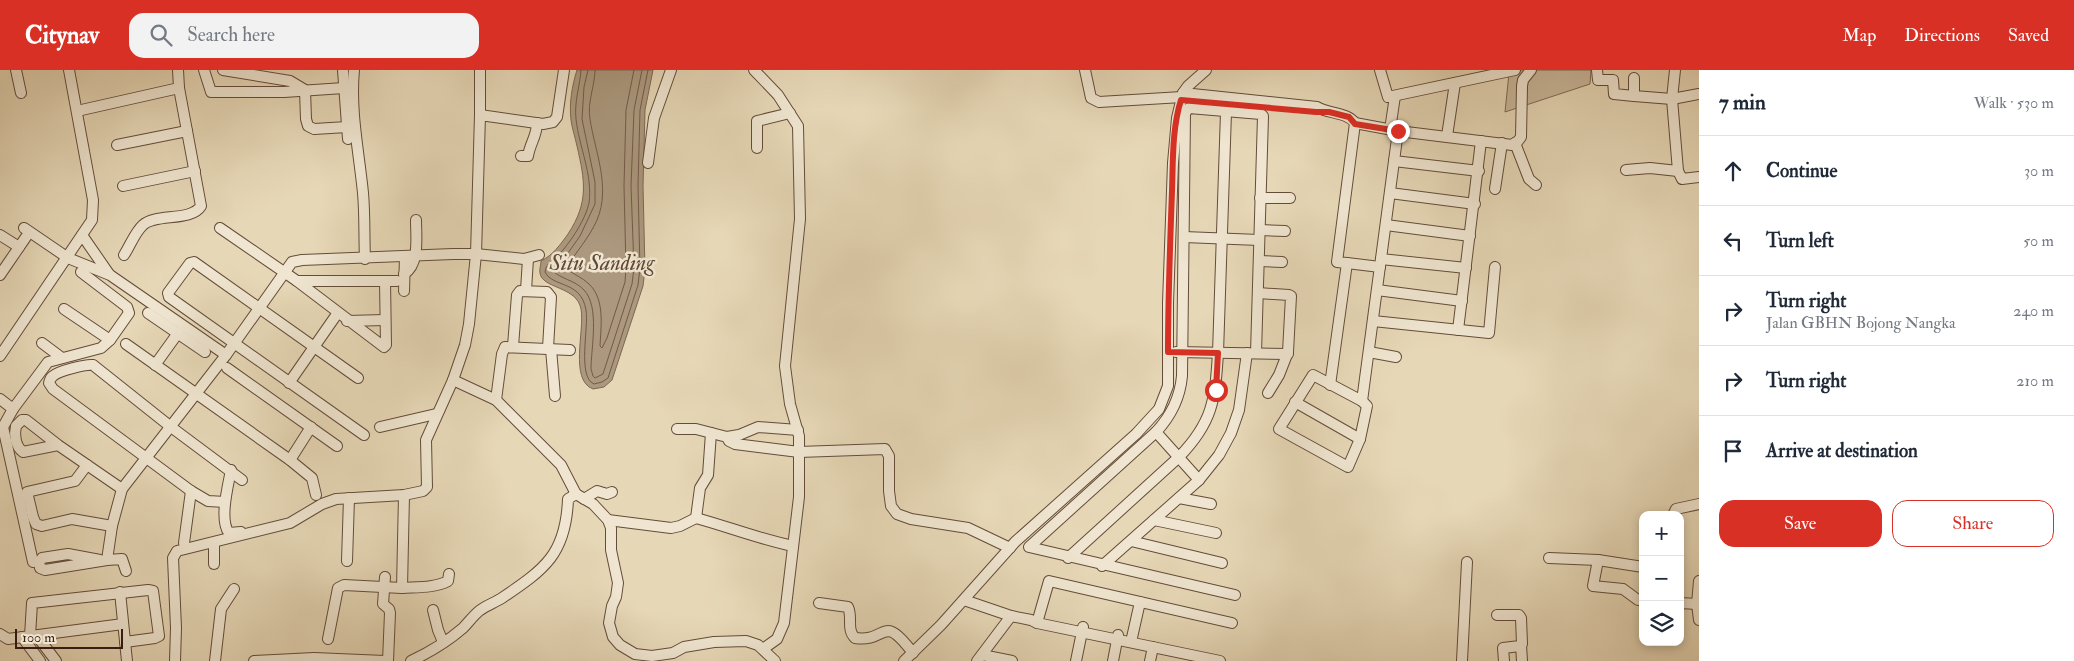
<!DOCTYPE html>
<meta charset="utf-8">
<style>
:root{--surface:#fff;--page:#f2f2f3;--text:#1f2937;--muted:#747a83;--line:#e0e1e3;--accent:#d93025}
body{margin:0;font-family:"IM FELL Double Pica",serif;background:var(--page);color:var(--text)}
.controls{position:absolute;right:15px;bottom:15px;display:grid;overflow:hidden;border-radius:10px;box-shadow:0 2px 8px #0003}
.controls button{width:45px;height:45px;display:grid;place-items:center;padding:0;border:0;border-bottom:1px solid var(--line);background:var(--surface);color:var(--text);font:25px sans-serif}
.scale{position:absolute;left:15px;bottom:12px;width:108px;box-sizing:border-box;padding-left:5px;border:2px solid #391d10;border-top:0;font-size:14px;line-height:18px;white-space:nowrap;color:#391d10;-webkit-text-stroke:4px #efe5d0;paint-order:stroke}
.stop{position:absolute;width:15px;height:15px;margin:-11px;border:4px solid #d93025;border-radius:50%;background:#fff}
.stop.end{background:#d93025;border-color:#fff;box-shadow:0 1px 5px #0008}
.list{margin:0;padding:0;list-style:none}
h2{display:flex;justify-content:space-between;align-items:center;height:65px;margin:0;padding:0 20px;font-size:21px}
h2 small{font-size:16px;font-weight:400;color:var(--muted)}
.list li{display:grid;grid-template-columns:32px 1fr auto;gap:15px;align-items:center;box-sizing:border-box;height:70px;padding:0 20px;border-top:1px solid var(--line)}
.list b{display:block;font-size:19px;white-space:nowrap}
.list p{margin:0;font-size:16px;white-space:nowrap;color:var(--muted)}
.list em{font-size:16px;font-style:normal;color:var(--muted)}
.actions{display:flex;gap:10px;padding:15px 20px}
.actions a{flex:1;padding:11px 0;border:1px solid var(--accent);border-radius:15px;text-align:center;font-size:18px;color:var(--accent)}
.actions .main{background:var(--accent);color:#fff}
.icon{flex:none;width:28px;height:28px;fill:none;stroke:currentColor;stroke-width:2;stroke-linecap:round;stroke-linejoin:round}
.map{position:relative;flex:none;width:1699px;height:591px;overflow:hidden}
header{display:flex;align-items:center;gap:30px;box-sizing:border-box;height:70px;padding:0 25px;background:var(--accent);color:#fff}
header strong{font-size:24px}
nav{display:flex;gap:28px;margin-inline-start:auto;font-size:18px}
.search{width:350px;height:45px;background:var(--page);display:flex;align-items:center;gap:12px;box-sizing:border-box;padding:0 18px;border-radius:15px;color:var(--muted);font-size:19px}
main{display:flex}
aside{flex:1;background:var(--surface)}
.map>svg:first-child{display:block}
.green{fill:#c9b79a;stroke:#816a55}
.water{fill:#ab987e;stroke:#7d6752}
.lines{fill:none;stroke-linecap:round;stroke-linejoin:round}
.shore{stroke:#725a47;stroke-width:1}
.minor-casing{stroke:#644c3a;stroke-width:12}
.minor{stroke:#efe5d0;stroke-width:10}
.route{stroke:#d93025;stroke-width:6}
.labels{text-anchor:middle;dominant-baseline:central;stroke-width:5;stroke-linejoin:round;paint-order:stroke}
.water-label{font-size:22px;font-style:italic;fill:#614836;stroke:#efe5d0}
</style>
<header>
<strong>Citynav</strong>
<div class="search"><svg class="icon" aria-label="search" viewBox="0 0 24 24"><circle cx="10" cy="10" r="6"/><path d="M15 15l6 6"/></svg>Search here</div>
<nav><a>Map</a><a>Directions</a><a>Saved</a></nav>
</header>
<main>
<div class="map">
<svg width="1699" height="591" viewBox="0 0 1699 591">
<rect width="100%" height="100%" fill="#e6d7b6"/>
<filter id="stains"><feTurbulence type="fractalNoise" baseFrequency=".004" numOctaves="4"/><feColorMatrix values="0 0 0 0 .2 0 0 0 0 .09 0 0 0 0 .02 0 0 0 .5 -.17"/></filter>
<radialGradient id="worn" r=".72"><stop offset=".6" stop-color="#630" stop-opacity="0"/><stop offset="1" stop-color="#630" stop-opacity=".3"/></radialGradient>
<!-- green -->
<polygon class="green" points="1511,0 1591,0 1590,14 1505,42 1509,3"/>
<!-- water -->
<path class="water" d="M577,0h76l-8,40 -2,76 2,83 -2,17 -31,94 -8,7 -11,2c-24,-9 -8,-59 -12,-80 -4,-23 -39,-20 -41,-36 -1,-3 1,-8 1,-12 12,-6 19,-16 27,-27 21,-32 17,-53 9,-88 -2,-9 -5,-18 -6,-26 -2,-17 1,-34 6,-50z"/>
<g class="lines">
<!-- shore -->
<g class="shore">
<path d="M581,0c-1,16 -7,32 -5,49 3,28 17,56 13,84 -3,15 -16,35 -26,47 -7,8 -17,12 -18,22 8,16 36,8 41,38 3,17 -9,67 8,74l8,-2 6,-4 30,-93 2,-17 -2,-82 2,-76 8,-40"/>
<path d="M588,0l-4,17 -2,32 13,63v22l-15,32 -12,17 -16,17c8,9 23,10 32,20 16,17 7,58 7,79l2,7 2,2 8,-4 29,-90 2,-16 -3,-82 3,-76 8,-40"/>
<path d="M595,0c0,16 -8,32 -5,49 5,33 21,68 7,101 -8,18 -21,32 -31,48 6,6 16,9 23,16 16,15 12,42 11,62l2,2 5,-10 18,-56 1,-14 -2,-82 2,-76 8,-40"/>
</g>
<defs>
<g id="minor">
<polyline points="16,0 21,23"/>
<polyline points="204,0 211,22 284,22 344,18"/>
<polyline points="223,0 290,11 305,20 306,49 308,56 314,59 347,57"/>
<polyline points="343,0 348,69"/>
<path d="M354,0c-4,41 5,82 9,123 2,22 1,44 2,66"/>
<polyline points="754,0 778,25 798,56 800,149 785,296 790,334 799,366 799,427 784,553 777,569 763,579"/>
<polyline points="1085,0 1091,28 1099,32 1182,27"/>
<polyline points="1380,0 1388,27 1515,0"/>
<polyline points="1597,0 1598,10 1613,10 1614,24 1634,26"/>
<polyline points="1675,0 1672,29 1678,101"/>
<polyline points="1634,8 1634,26 1672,29 1699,24"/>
<path d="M1183,23l134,14c12,7 30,5 38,16l-18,139 10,1 -17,122"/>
<polyline points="77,41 179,18"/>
<polyline points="480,45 480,0"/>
<polyline points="1355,53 1398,61 1512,75 1518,71 1521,67 1522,16 1523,10 1531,0"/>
<polyline points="1390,60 1395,26"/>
<polyline points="1447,66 1455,13"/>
<polyline points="1515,73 1529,109 1536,115"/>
<polyline points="117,75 187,61"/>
<polyline points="757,78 757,51 790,43"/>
<path d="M521,86h7c2,-13 9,-20 9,-33"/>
<polyline points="1394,91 1479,101"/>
<polyline points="648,93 654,48 671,0"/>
<polyline points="1626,100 1650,98 1678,101 1682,109 1699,107"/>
<polyline points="123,116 195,101"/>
<polyline points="1495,119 1502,73"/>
<polyline points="1390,123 1475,134"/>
<polyline points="1260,128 1290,128"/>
<polyline points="1386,155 1470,166"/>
<polyline points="24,158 68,188 110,205 226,285"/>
<polyline points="220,158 297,211 384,277 386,275 385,211"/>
<polyline points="1260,160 1285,161"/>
<polyline points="0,165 19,177"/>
<polyline points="82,165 109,204"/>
<polyline points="1184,167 1259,170"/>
<path d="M124,185c6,-9 11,-23 19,-30 12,-12 48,-3 58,-19l-22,-118 -1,-18"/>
<polyline points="1381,189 1466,198"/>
<polyline points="1259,191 1282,192"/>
<polyline points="1347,193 1380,197"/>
<path d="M404,204c16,-10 12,-37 12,-54"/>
<polyline points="0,205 26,167"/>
<polyline points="297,211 397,211"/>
<polyline points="526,220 528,189"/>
<polyline points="1377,220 1462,231"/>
<polyline points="404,221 405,186"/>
<polyline points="1258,223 1289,225 1291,226 1288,282 1279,305 1268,323"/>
<polyline points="64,239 110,270"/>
<polyline points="148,243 205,282"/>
<polyline points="347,251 385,250"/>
<polyline points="1373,251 1489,263 1495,197"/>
<polyline points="1458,260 1481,71"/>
<polyline points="42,273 62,288"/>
<polyline points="126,274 290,390 312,408 316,425"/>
<polyline points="513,276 517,225 520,221 547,222 551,227 548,278"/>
<polyline points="551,279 555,326"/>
<polyline points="1176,282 1288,284"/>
<polyline points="1369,282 1396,287"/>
<polyline points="0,286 92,150 93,130 69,0"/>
<polyline points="155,295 178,263"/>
<polyline points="227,298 337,376"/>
<polygon points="1313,305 1362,331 1367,336 1360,369 1348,397 1279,359"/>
<polyline points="358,308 194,192 190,193 168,223 169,227 364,365"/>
<polyline points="453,310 496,330 561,395 576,424 593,434 608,450 611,458 611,480 618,513 616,527 612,536 609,553 613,567 620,575 635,584 652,586 673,583 684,577 714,572 746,571 758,575 775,591"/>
<polyline points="289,313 337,244"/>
<polyline points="0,329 13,339"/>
<polyline points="496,330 502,284 505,277 570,280"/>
<polyline points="1362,331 1398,61"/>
<polyline points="1295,332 1360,369"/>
<polyline points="380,357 436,344"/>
<polyline points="677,359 696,359 727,367 739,365 758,357 798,360"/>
<polyline points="1156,362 1199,410"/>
<polyline points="727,367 729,371 735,374 799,382 885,379 889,386 889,421 891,436 897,444 911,449 968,458 1010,478"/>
<path d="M58,375l-35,7c-8,-6 -9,-18 -7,-26l6,-6h4l32,25 64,44"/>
<polyline points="290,390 311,357"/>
<polyline points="87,395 75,411 27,422 33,447 36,454 42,456 72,449 112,456"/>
<path d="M231,400c-3,16 -12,50 -2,63l12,-1"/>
<polyline points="1179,428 1211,434"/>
<polyline points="584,429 597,421 607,424 612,422"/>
<path d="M225,432l-17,-1 -17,-10 -138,-102 -4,-6c1,-3 1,-5 4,-7 5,-5 33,-12 40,-11l78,62 71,53"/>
<polyline points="1673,445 1676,439 1699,434"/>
<path d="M696,448c33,9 63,21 97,28"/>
<polyline points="608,450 671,458 680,456 696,448 700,418 708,405 711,363"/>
<polyline points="1154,450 1216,463"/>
<polyline points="1131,471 1222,493"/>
<polyline points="184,473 191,421"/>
<polyline points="214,473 214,494"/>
<path d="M1068,488l111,-101c34,-35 36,-57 39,-104l8,-241"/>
<polyline points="1549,488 1598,490 1643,497"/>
<polyline points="100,490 68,484 42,488 39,493 40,498 45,500 107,490 112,456 122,419 226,285 292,192 302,190 453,184 476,184 524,189 539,185"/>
<polyline points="107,490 122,489 126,501"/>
<polyline points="1598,490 1593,516 1623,519 1638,530 1643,530"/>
<polyline points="347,491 349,428"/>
<polyline points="33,492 3,357 13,339 48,292 101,278 110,270 129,243 127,237 81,202"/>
<polyline points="1102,496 1199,410 1219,385 1231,363 1239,340 1247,283"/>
<polyline points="385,507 383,534 389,539 390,543 388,591"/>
<polyline points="1699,511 1697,534 1699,550"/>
<path d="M402,518c15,-1 33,0 46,-7l1,-7"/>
<polyline points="120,522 127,591"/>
<path d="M1235,525l-206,-48 127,-115c15,-16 24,-34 26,-56l3,-263 4,-5 72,6 2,2 -7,237"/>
<polyline points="964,530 1011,546 1031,550 1037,553 1220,591"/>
<path d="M819,533l29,4c5,11 -2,22 7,31 33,5 26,-27 58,15"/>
<polyline points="1680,533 1697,534"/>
<polyline points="433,540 438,560 443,572"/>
<polyline points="1497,545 1519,545 1521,548 1522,574 1520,576 1503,578 1504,591"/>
<polyline points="1037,553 1049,511 1232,553"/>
<polyline points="0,564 8,569 123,554"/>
<polyline points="30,566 32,533 148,520 153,521 159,566 155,568 125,572"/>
<polyline points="37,566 56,591"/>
<polyline points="22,567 40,591"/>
<polyline points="328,569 338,518 344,515 402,518 404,425"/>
<polyline points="1131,572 1140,532"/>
<polyline points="1521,575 1522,591"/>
<polyline points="982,585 1012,591"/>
<polyline points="175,591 176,558 173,488 177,481 290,453 322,434 336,429 404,425 423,421 427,417 426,370 453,310 465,275 469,254 476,184 480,45 543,54 553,52 557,47 564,0"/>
<polyline points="215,591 221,539 234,519"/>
<polyline points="254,591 314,588 385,591"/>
<path d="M411,591c17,-8 37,-20 52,-33 5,-5 10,-12 16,-17 6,-5 15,-8 23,-13 43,-29 64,-44 66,-99l8,-5"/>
<polyline points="904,591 941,555 1015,472 1136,364 1159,339 1168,316 1168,233 1173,93 1177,48 1183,23 1188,16 1206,0"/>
<polyline points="977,591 1011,546"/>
<polyline points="1076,591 1083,557"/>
<polyline points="1113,591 1118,565"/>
<polyline points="1150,591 1153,577"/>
<polyline points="1462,591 1467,492"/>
</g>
</defs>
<!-- minor casing -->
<use href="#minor" class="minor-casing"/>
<!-- minor -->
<use href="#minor" class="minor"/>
</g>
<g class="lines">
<!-- route -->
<path class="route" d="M1216,320l2,-37 -50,-1c0,-54 2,-107 4,-161 1,-29 0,-63 9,-91l135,12h13l20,5 6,7 43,7"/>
</g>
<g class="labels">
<!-- water labels -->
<g class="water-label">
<text x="602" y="193">Situ Sanding</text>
</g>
</g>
<rect width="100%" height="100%" filter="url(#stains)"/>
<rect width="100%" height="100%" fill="url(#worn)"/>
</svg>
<div class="controls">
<button>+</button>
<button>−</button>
<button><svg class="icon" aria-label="layers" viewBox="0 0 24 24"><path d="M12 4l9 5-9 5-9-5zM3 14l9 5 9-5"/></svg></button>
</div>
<div class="scale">100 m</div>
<div class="stop" style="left:1216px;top:320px"></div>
<div class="stop end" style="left:1398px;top:61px"></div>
</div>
<aside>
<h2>7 min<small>Walk · 530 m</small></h2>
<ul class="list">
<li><svg class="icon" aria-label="ahead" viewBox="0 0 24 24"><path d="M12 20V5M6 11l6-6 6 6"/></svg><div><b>Continue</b></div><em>30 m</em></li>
<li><svg class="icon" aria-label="left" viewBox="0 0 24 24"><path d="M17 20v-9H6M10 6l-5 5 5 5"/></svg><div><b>Turn left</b></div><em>50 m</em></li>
<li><svg class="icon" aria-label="right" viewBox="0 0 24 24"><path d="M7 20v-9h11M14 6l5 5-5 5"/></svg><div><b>Turn right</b><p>Jalan GBHN Bojong Nangka</p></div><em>240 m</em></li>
<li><svg class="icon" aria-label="right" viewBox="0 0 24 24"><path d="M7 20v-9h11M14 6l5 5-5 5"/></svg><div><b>Turn right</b></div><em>210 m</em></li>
<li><svg class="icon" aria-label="arrive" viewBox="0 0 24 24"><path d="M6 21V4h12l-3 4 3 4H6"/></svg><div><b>Arrive at destination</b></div></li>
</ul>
<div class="actions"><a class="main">Save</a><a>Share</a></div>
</aside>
</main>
